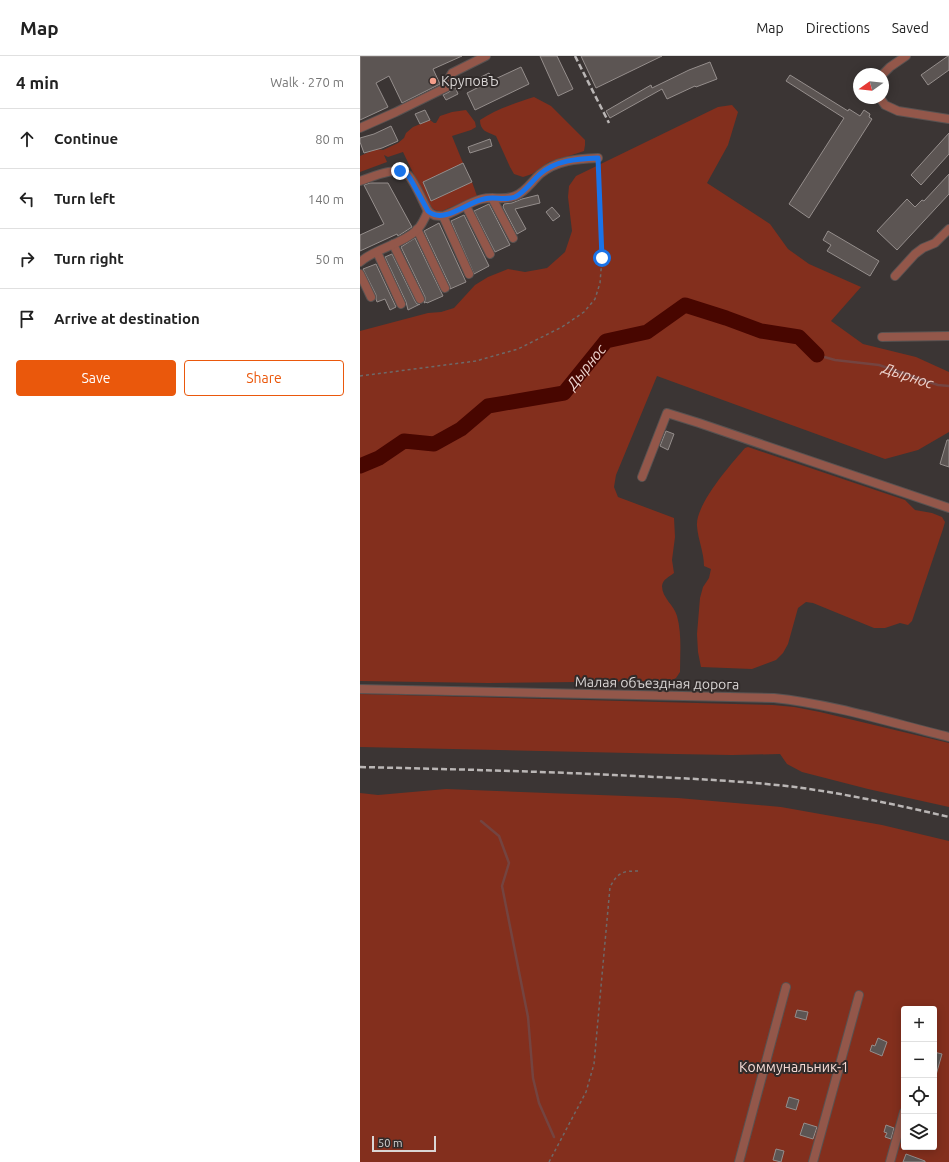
<!DOCTYPE html>
<meta charset="utf-8">
<style>
:root{--surface:#fff;--page:#f2f2f2;--text:#222;--muted:#767676;--line:#e0e0e0;--accent:#ea580c}
body{margin:0;font-family:Ubuntu,sans-serif;background:var(--page);color:var(--text)}
.controls{position:absolute;right:12px;bottom:12px;display:grid;overflow:hidden;border-radius:4px;box-shadow:0 2px 10px #0003}
.controls button{width:36px;height:36px;display:grid;place-items:center;padding:0;border:0;border-bottom:1px solid var(--line);background:var(--surface);color:var(--text);font:20px sans-serif}
.compass{position:absolute;left:493px;top:12px;width:36px;height:36px;border-radius:50%;background:var(--surface);box-shadow:0 2px 10px #0003;rotate:255deg}
.scale{position:absolute;left:12px;bottom:10px;width:64px;box-sizing:border-box;padding-left:4px;border:2px solid #dad6d5;border-top:0;font-size:11px;line-height:14px;white-space:nowrap;color:#dad6d5;-webkit-text-stroke:3px #312b2a;paint-order:stroke}
.stop{position:absolute;width:12px;height:12px;margin:-9px;border:3px solid #1a73e8;border-radius:50%;background:#fff}
.stop.end{background:#1a73e8;border-color:#fff;box-shadow:0 1px 4px #0008}
.list{margin:0;padding:0;list-style:none}
h2{display:flex;justify-content:space-between;align-items:center;height:52px;margin:0;padding:0 16px;font-size:17px}
h2 small{font-size:13px;font-weight:400;color:var(--muted)}
.list li{display:grid;grid-template-columns:26px 1fr auto;gap:12px;align-items:center;box-sizing:border-box;height:60px;padding:0 16px;border-top:1px solid var(--line)}
.list b{display:block;font-size:15px;white-space:nowrap}
.list em{font-size:13px;font-style:normal;color:var(--muted)}
.actions{display:flex;gap:8px;padding:12px 16px}
.actions a{flex:1;padding:9px 0;border:1px solid var(--accent);border-radius:4px;text-align:center;font-size:14px;color:var(--accent)}
.actions .main{background:var(--accent);color:#fff}
.icon{flex:none;width:22px;height:22px;fill:none;stroke:currentColor;stroke-width:2;stroke-linecap:round;stroke-linejoin:round}
.map{position:relative;flex:none;width:589px;height:1106px;overflow:hidden}
header{display:flex;align-items:center;gap:24px;box-sizing:border-box;height:56px;padding:0 20px;background:var(--surface);border-bottom:1px solid var(--line)}
header strong{font-size:19px}
nav{display:flex;gap:22px;margin-inline-start:auto;font-size:14px}
main{display:flex}
aside{flex:1;background:var(--surface)}
.map>svg:first-child{display:block}
.green{fill:#832f1d;fill-rule:evenodd}
.lines{fill:none;stroke-linecap:round;stroke-linejoin:round}
.stream{stroke:#744440;stroke-width:2.5}
.river{stroke:#480600;stroke-width:15}
.building{fill:#5c5553;stroke:#958e8c}
.minor-casing{stroke:#585251;stroke-width:10}
.path{stroke:#6e6968;stroke-width:1.5;stroke-dasharray:3 3;stroke-linecap:butt}
.minor{stroke:#93574a;stroke-width:8}
.rail{stroke:#bab6b5;stroke-width:2.5;stroke-dasharray:6 3;stroke-linecap:butt}
.route{stroke:#1a73e8;stroke-width:5}
.poi-dot{fill:#f49e8a;stroke:#312b2a;stroke-width:1.5}
.labels{text-anchor:middle;dominant-baseline:central;stroke-width:4;stroke-linejoin:round;paint-order:stroke}
.poi-label{font-size:14px;fill:#dad6d5;stroke:#312b2a;text-anchor:start}
.street-label{font-size:14px;fill:#dad6d5;stroke:#312b2a}
.park-label{font-size:14px;fill:#f5dbd5;stroke:#312b2a}
.water-label{font-size:15px;font-style:italic;fill:#edd3cd;stroke:#312b2a}
</style>
<header>
<strong>Map</strong>
<nav><a>Map</a><a>Directions</a><a>Saved</a></nav>
</header>
<main>
<aside>
<h2>4 min<small>Walk · 270 m</small></h2>
<ul class="list">
<li><svg class="icon" aria-label="ahead" viewBox="0 0 24 24"><path d="M12 20V5M6 11l6-6 6 6"/></svg><div><b>Continue</b></div><em>80 m</em></li>
<li><svg class="icon" aria-label="left" viewBox="0 0 24 24"><path d="M17 20v-9H6M10 6l-5 5 5 5"/></svg><div><b>Turn left</b></div><em>140 m</em></li>
<li><svg class="icon" aria-label="right" viewBox="0 0 24 24"><path d="M7 20v-9h11M14 6l5 5-5 5"/></svg><div><b>Turn right</b></div><em>50 m</em></li>
<li><svg class="icon" aria-label="arrive" viewBox="0 0 24 24"><path d="M6 21V4h12l-3 4 3 4H6"/></svg><div><b>Arrive at destination</b></div></li>
</ul>
<div class="actions"><a class="main">Save</a><a>Share</a></div>
</aside>
<div class="map">
<svg width="589" height="1106" viewBox="0 0 589 1106">
<rect width="100%" height="100%" fill="#3b3534"/>
<!-- green -->
<g class="green">
<path d="M174,41l17,9 34,34v5l-1,6 -6,2 -29,9 -17,12 -9,3 -9,-3 -4,-7 -14,-31c-9,-4 -16,-5 -16,-16 16,-11 36,-17 54,-23z"/>
<path d="M372,49l6,7 -10,33 -21,38 63,41 18,25 21,15 52,23 -30,34 32,23 53,13 33,15v60l-31,18 -33,9 -228,-83 -41,99 -2,12 4,10 56,21 1,19 -3,23 2,13c-5,4 -11,6 -12,13 0,12 12,19 15,30 5,18 3,38 3,56l-4,6 -6,3 -182,2 -128,-2v-350l68,-18 13,-1 13,-4 21,-23 13,-8 20,-8 17,3 22,-4 18,-16 7,-21 -4,-34 1,-11 7,-10 142,-69z"/>
<polygon points="106,54 115,66 116,71 111,74 92,80 103,107 63,126 71,145 112,126 117,140 80,156 70,152 43,96 28,101 24,99 27,106 0,116 0,100 16,93 23,94 38,87 44,82 46,77 53,71 70,64 74,67 76,67 80,60 92,56"/>
<path d="M388,391l157,53 10,10 17,3 10,4 3,5 -2,7 -31,92 -4,4 -8,-2 -15,5h-11l-61,-25 -7,-1 -8,6 -10,36 -5,9 -7,7 -24,9 -51,-2 -3,-15 -1,-18 3,-36 3,-11 6,-9 2,-9 -7,-3c0,-14 -6,-26 -7,-40 -2,-21 34,-62 48,-78z"/>
<polygon points="0,638 413,649 434,651 460,656 589,687 589,751 508,733 442,716 427,708 420,698 372,699 314,698 0,691"/>
<path d="M86,733l232,9 103,9 101,18 67,16v321h-589v-369l18,2zM544,953h30v138h-30z"/>
</g>
<g class="lines">
<!-- stream -->
<g class="stream">
<path id="s1" d="M457,299l18,5 44,5 59,20 11,1"/>
<polyline points="121,765 139,780 149,807 142,830 168,961 173,1022 179,1047 194,1081"/>
</g>
<!-- river -->
<path class="river" id="s2" d="M0,410l19,-8 25,-17 30,3 27,-15 27,-23 76,-13 42,-52 41,-9 38,-27 41,13 35,13 38,6 18,18"/>
</g>
<!-- building -->
<g class="building">
<polygon points="0,0 102,0 73,13 80,28 42,47 29,20 16,27 28,51 0,64"/>
<polygon points="180,0 197,0 213,33 198,40"/>
<polygon points="221,0 302,0 236,32"/>
<polygon points="588,0 589,0 589,14 568,29 561,19"/>
<polygon points="350,6 357,23 336,31 335,30 307,43 302,33 250,62 246,55 291,29 292,32 329,14"/>
<polygon points="161,11 169,28 115,54 107,37 125,28 121,21 129,17 133,24"/>
<polygon points="430,19 488,55 489,53 500,60 504,54 510,58 509,61 512,63 449,162 429,148 484,62 426,25"/>
<polygon points="95,31 98,38 86,44 83,39 89,36"/>
<polygon points="65,54 70,64 60,68 55,58"/>
<polygon points="31,70 38,85 22,92 4,97 0,86 0,82 14,78"/>
<polygon points="589,77 589,98 561,129 551,119"/>
<polygon points="130,83 132,90 110,97 108,91"/>
<polygon points="103,107 112,126 71,145 63,126"/>
<polygon points="589,118 589,138 537,194 517,175 547,143 555,151 562,144 564,145"/>
<polygon points="10,127 28,127 52,171 38,180 37,178 0,195 0,179 24,168 4,129"/>
<polygon points="178,139 180,147 155,153 166,173 157,178 143,151 144,148 152,147 162,143"/>
<polygon points="129,148 150,189 135,196 114,155"/>
<polygon points="192,151 200,160 193,165 186,156"/>
<polygon points="104,159 129,210 114,218 91,165"/>
<polygon points="79,167 106,226 90,233 90,230 64,175"/>
<polygon points="468,175 519,205 510,220 467,195 471,189 463,184"/>
<polygon points="55,182 83,240 67,247 66,246 64,247 65,244 65,241 41,191"/>
<polygon points="32,198 55,245 57,248 60,248 48,254 46,246 25,201"/>
<polygon points="16,208 36,251 30,254 25,243 17,246 16,243 16,239 3,213"/>
<polygon points="306,375 314,378 308,394 300,390"/>
<polygon points="587,384 589,384 589,411 580,408"/>
<polygon points="437,954 448,956 446,964 435,961"/>
<polygon points="518,982 527,986 522,1000 510,995 512,989 515,990"/>
<polygon points="574,996 582,998 576,1019 574,1018"/>
<polygon points="429,1041 439,1044 436,1054 426,1051"/>
<polygon points="444,1067 457,1071 453,1083 440,1079"/>
<polygon points="526,1069 534,1072 531,1083 525,1081 527,1077 524,1076"/>
<polygon points="416,1093 424,1095 421,1106 413,1104"/>
<polygon points="546,1098 565,1105 565,1106 543,1106"/>
</g>
<g class="lines">
<defs>
<g id="minor">
<polyline points="523,18 530,11 546,0"/>
<polyline points="520,42 525,49 538,55 589,63"/>
<path d="M0,72l36,-16 51,-25c3,-4 1,-9 5,-14l34,-17"/>
<path d="M0,125c12,-4 37,-16 48,-6 7,7 15,27 20,36 5,5 8,5 15,5 13,-4 26,-14 39,-17 12,-3 21,2 33,-3 11,-4 17,-15 25,-22 17,-14 37,-15 58,-16"/>
<polyline points="132,142 153,182"/>
<polyline points="106,150 130,198"/>
<polyline points="83,160 109,218"/>
<polyline points="57,173 85,232"/>
<polyline points="33,188 60,243"/>
<polyline points="17,196 41,248"/>
<path d="M0,206c16,-14 41,-17 57,-32 5,-5 8,-12 11,-19"/>
<polyline points="0,218 11,241"/>
<polyline points="535,220 555,198 563,192 575,187 589,173"/>
<polyline points="522,281 589,280"/>
<polyline points="282,421 307,357 339,367 589,452"/>
<path d="M0,633l414,9c58,6 118,25 175,39"/>
<polyline points="379,1106 426,931"/>
<polyline points="453,1106 499,939"/>
<polyline points="530,1106 544,1056"/>
</g>
</defs>
<!-- minor casing -->
<use href="#minor" class="minor-casing"/>
<!-- path -->
<g class="path">
<polyline points="0,320 116,305 158,293 202,271 224,256 235,243 240,227 242,202 238,109"/>
<path d="M189,1106l37,-70 8,-28 16,-177c8,-15 13,-16 29,-16"/>
</g>
<!-- minor -->
<use href="#minor" class="minor"/>
<!-- rail -->
<g class="rail">
<polyline points="215,0 249,67"/>
<path d="M0,711c85,2 169,4 254,8 60,3 121,5 181,12 52,7 103,18 154,30"/>
</g>
</g>
<g class="lines">
<!-- route -->
<path class="route" d="M40,115l7,3 4,6 17,31c15,14 39,-9 56,-12 11,-3 19,2 31,-2 10,-5 16,-15 25,-23 16,-14 37,-15 58,-16l4,100"/>
</g>
<!-- markers -->
<circle class="poi-dot" cx="73" cy="25" r="4"/>
<g class="labels">
<!-- poi labels -->
<g class="poi-label">
<text x="81" y="25">КруповЪ</text>
</g>
<!-- street labels -->
<g class="street-label">
<text transform="translate(297 627) rotate(1)">Малая объездная дорога</text>
</g>
<!-- park labels -->
<g class="park-label">
<text x="434" y="1011">Коммунальник-1</text>
</g>
<!-- water labels -->
<g class="water-label">
<text stroke="none"><textPath href="#s2" startOffset="259">Дырнос</textPath></text>
<text stroke="none"><textPath href="#s1" startOffset="94">Дырнос</textPath></text>
</g>
</g>
</svg>
<div class="controls">
<button>+</button>
<button>−</button>
<button><svg class="icon" aria-label="locate" viewBox="0 0 24 24"><circle cx="12" cy="12" r="6"/><path d="M12 2v4M12 18v4M2 12h4M18 12h4"/></svg></button>
<button><svg class="icon" aria-label="layers" viewBox="0 0 24 24"><path d="M12 4l9 5-9 5-9-5zM3 14l9 5 9-5"/></svg></button>
</div>
<svg class="compass" viewBox="-18 -18 36 36"><path d="M0-13l5 13h-10z" fill="#e53935"/><path d="M0 13l5-13h-10z" fill="#767676"/></svg>
<div class="scale">50 m</div>
<div class="stop" style="left:242px;top:202px"></div>
<div class="stop end" style="left:40px;top:115px"></div>
</div>
</main>
